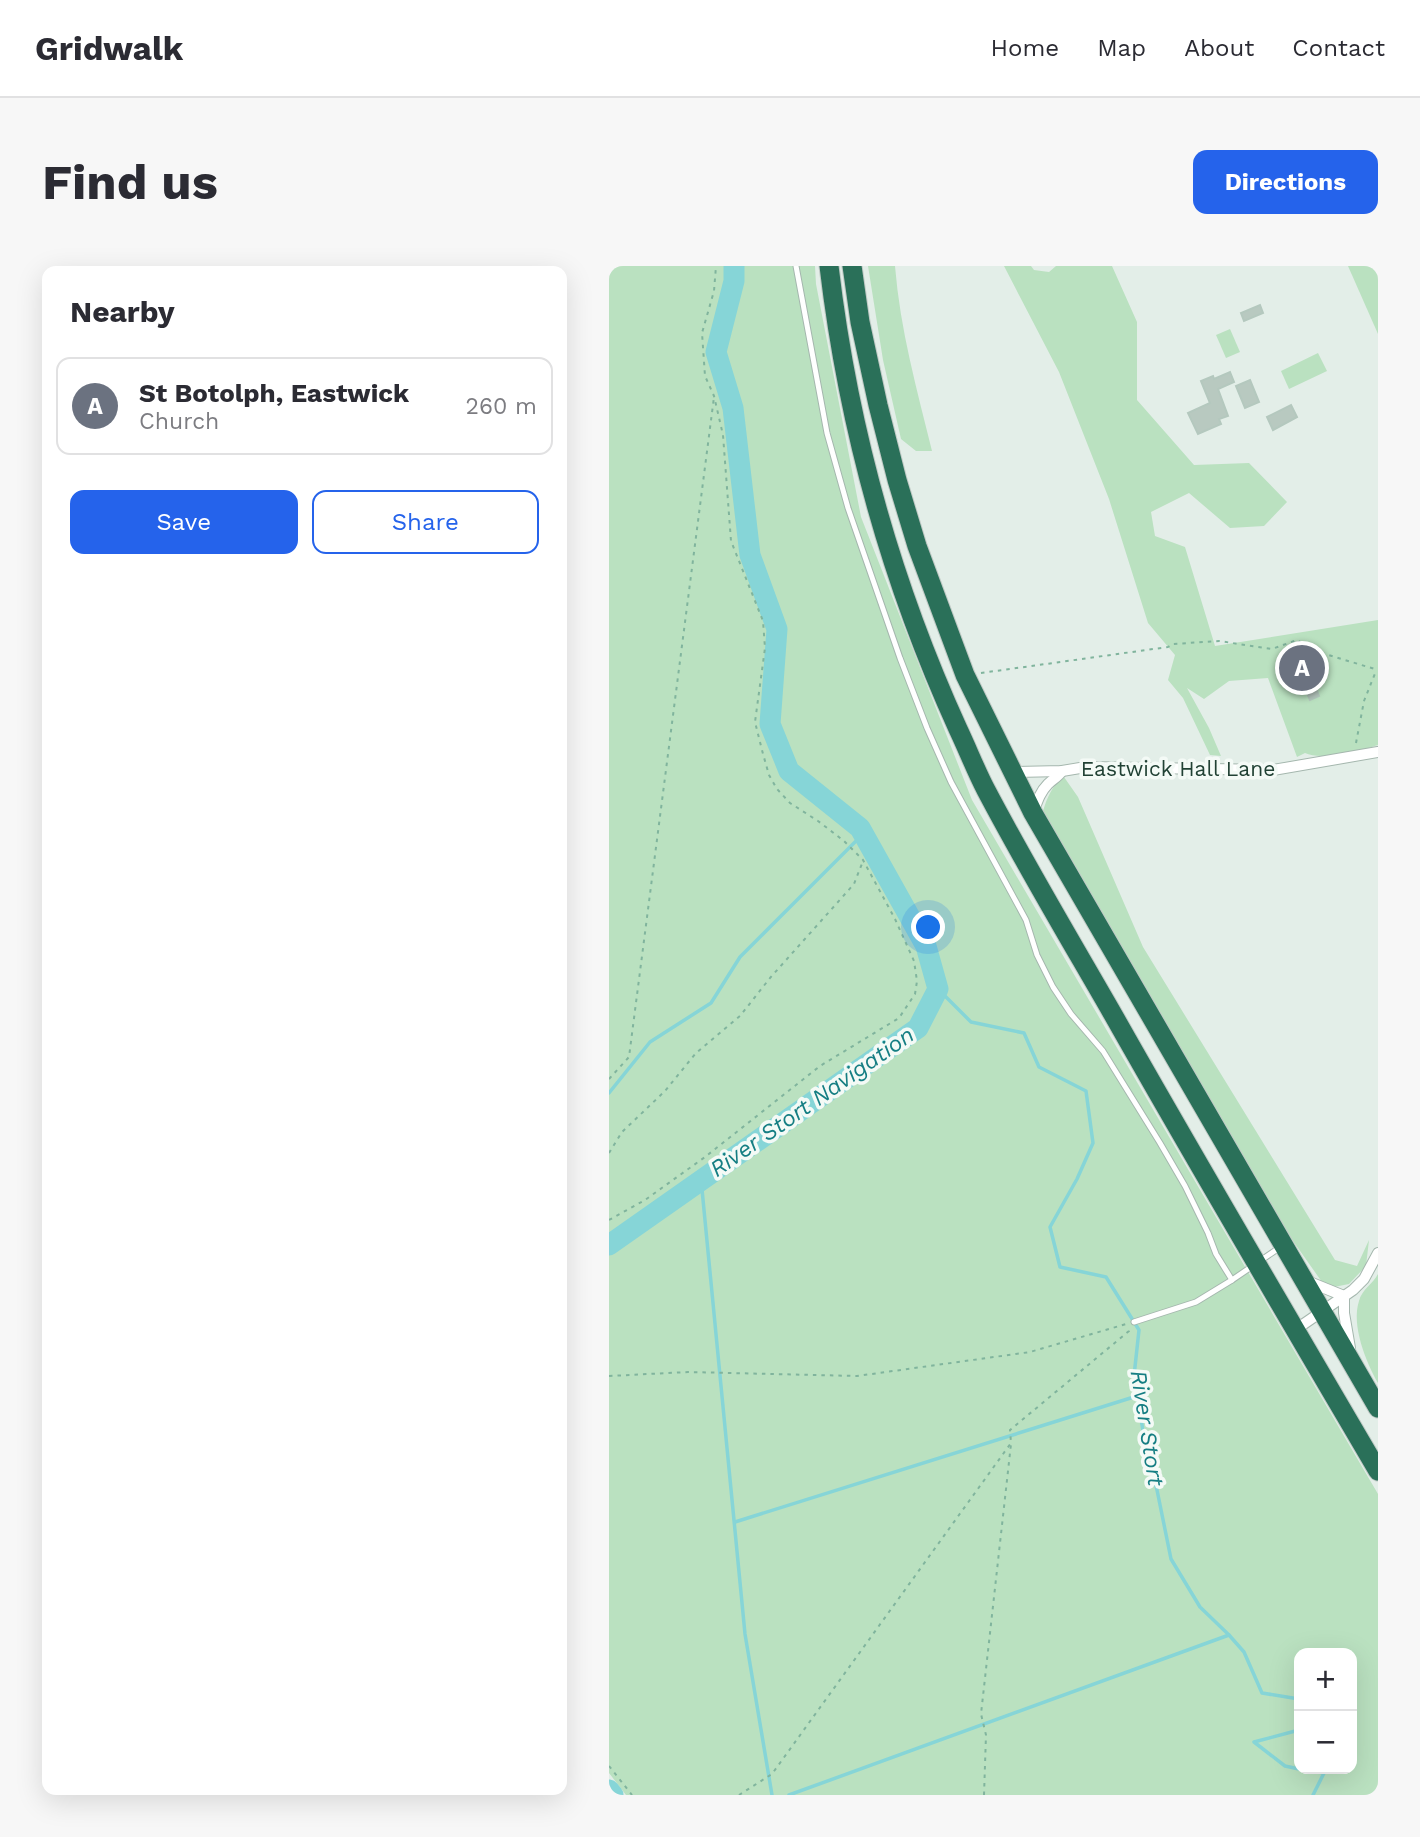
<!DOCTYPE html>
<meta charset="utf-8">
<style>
:root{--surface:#fff;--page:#f7f7f7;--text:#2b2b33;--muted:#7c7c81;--line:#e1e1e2;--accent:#2563eb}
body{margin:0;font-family:"Work Sans",sans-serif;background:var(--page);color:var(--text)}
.controls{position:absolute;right:21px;bottom:21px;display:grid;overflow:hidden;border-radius:14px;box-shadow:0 7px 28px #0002}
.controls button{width:63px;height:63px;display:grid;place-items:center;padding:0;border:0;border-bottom:2px solid var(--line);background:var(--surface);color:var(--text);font:35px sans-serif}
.you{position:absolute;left:320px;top:662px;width:24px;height:24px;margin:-18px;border:5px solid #fff;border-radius:50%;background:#1a73e8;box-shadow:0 0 0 10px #1a73e833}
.badge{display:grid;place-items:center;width:46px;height:46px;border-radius:50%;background:var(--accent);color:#fff;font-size:23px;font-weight:700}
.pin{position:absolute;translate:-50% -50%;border:4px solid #fff;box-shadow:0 2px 7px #0006}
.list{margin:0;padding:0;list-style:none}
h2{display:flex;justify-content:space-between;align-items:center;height:91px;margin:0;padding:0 28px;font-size:30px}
h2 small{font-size:23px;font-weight:400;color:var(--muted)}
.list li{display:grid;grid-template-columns:46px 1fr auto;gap:21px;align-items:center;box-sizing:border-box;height:98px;margin:0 14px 14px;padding:0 14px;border:2px solid var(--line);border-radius:14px}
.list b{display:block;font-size:26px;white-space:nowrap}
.list p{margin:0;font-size:23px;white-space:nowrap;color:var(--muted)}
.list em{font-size:23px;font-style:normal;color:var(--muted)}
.actions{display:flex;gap:14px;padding:21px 28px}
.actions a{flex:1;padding:16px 0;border:2px solid var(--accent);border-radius:14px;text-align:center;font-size:24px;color:var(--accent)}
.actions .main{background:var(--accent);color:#fff}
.map{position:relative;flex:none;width:769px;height:1529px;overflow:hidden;border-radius:14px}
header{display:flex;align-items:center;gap:42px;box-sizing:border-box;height:98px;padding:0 35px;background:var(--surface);border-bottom:2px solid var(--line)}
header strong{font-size:33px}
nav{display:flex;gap:38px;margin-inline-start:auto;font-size:24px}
.intro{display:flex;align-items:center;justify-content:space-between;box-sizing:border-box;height:168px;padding:0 42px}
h1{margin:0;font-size:49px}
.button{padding:18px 32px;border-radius:14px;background:var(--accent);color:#fff;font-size:24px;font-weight:700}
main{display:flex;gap:42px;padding:0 42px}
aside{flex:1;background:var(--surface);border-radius:14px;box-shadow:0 7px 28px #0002}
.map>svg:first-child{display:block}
.green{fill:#bae1c0;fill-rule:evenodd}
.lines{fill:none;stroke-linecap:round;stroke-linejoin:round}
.stream{stroke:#86d5d7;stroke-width:3.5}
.river{stroke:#86d5d7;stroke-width:21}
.building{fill:#b8c9c0;stroke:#b4c8be;stroke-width:2}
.lane-casing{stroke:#a5b7ae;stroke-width:7}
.street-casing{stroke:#a5b7ae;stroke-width:12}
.highway-casing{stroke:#c1cac6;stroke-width:21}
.path{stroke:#80b49d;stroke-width:2;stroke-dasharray:3.5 5;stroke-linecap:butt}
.lane{stroke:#fff;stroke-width:5}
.street{stroke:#fff;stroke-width:10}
.highway{stroke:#2a7059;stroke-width:19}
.labels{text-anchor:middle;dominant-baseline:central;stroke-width:7;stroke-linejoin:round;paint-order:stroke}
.street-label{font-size:21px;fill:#214134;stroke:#f4faf6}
.water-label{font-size:23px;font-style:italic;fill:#157e83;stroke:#f4faf6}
</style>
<header>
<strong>Gridwalk</strong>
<nav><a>Home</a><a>Map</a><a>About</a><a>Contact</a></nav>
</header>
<div class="intro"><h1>Find us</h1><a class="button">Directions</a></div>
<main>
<aside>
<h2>Nearby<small></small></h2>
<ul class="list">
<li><span class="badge" style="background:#6b7280">A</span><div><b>St Botolph, Eastwick</b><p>Church</p></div><em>260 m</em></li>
</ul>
<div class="actions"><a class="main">Save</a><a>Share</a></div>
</aside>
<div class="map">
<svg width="769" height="1529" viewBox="0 0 769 1529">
<rect width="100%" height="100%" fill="#e3eee8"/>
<!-- green -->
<g class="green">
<path d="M0,0h206l1,18 45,233 111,283 406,694v301h-752l-17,-22zM690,1387h53v116h-53z"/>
<path d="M259,0h27c5,63 22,124 37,185h-16l-15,-12 -18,-79z"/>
<path d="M395,0h27l3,4 15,2 7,-6h56l25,56v78l57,65 55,-2 38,39 -23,24 -34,2 -41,-35 -38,19 4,24 30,11 30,99 163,-26v125c-18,6 -57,16 -73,8l-8,4 -29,-79 -39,3 -25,18 -17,-11 22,40 12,28 -11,-1 -27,-57 -15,-18 7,-25 -27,-32 -39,-124 -50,-127z"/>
<polygon points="739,0 769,0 769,68"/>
<polygon points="621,63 631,86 617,92 607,69"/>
<polygon points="709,87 718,105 680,123 672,105"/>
<path d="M455,511l14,20 65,150 192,313 22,6 12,-26 -3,26 -17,18 -15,3 -12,-5 -29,-41 -145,-241 -105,-189c4,-13 9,-26 21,-34z"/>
<path d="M769,1008v109c-12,-21 -27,-58 -19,-82 3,-12 14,-17 19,-27z"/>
</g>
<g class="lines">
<!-- stream -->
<g class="stream">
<polyline points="329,723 362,756 415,767 430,801 477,825 484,877 468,913 441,961 451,1001 497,1011 530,1064 525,1110 536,1177 548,1224 562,1293 591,1341 620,1369 635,1386 653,1427 690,1433"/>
<polyline points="0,827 41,776 102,737 131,691 254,568"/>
<polyline points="92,913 136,1368 163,1529"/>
<polyline points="126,1256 528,1130"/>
<polyline points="690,1464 645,1476 676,1500 690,1503"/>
<polyline points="691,1503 715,1507 704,1529"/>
<polyline points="180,1529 620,1369"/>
</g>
<!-- river -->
<g class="river">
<polyline points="0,979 309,762 329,723 317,680 251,562 180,505 161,458 168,363 141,289 124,142 107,86 125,15 125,0"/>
<polyline points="0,1524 4,1529"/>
</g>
</g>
<!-- building -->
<g class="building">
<polygon points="651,39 654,47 635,55 632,47"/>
<polygon points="621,106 625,116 609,123 619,150 610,153 612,158 589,168 579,147 601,137 592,115 604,110 605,113"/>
<polygon points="641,114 650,136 636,142 627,120"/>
<polygon points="682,139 688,151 664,164 658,151"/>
<polygon points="689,376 705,412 709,411 712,420 707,422 710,430 701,434 681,388 683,388 679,380"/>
</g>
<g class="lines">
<defs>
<g id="lane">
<polyline points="187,0 218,167 239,242 291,392 318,462 342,516 417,654 428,689 444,721 462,748 494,785 551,877 576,920 599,967 607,988 623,1014"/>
<polyline points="525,1056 587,1036 623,1014 670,982"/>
</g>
<g id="street">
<polyline points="403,506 453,505 477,501 664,504 769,486"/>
<path d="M424,547c4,-11 7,-21 15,-29 5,-5 10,-7 14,-13"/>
<polyline points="698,1015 735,1030 735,1047 741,1082"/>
<polyline points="686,1064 744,1024 755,1013 769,987"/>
</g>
<g id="highway">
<path d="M220,0c19,161 62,316 129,463 10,21 18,42 28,61 41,78 86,153 129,228 86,152 175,303 263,453"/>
<polyline points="243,0 251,56 269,139 288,214 308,280 356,409 424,547 769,1142"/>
</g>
</defs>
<!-- lane casing -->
<use href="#lane" class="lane-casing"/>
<!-- street casing -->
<use href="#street" class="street-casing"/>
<!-- highway casing -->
<use href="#highway" class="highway-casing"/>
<!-- path -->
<g class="path">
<polyline points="372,407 559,381 564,378 610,375 663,383 688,374 703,384 769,404"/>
<polyline points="747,477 755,435 767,405"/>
<polyline points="0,813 20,791 105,131"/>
<polyline points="0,887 13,866 56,825 87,787 131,750 161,712 245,618 254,595"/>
<polyline points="0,954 36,934 96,891 211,800 290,752 306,728 308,715 305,695 286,653 254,594 235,575 209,555 181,537 168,523 160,509 154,488 146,456 156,382 154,355 122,275 114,169 105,130 96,110 93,67 105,25 107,0"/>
<polyline points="0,1110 79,1106 248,1110 421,1086 517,1058"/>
<polyline points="0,1500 23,1529"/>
<polyline points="130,1529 163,1508 402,1177 401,1164 520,1065 520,1063"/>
<polyline points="375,1529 377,1469 372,1448 402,1178"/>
</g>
<!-- lane -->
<use href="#lane" class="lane"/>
<!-- street -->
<use href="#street" class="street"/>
<!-- highway -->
<use href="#highway" class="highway"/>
</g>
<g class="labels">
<!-- street labels -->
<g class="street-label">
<text x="569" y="502">Eastwick Hall Lane</text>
</g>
<!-- water labels -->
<g class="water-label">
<text transform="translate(203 836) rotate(-35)">River Stort Navigation</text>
<text transform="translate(538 1162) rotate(81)">River Stort</text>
</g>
</g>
</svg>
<div class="controls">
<button>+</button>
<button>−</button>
</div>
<div class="you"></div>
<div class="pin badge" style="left:693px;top:402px;background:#6b7280">A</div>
</div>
</main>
